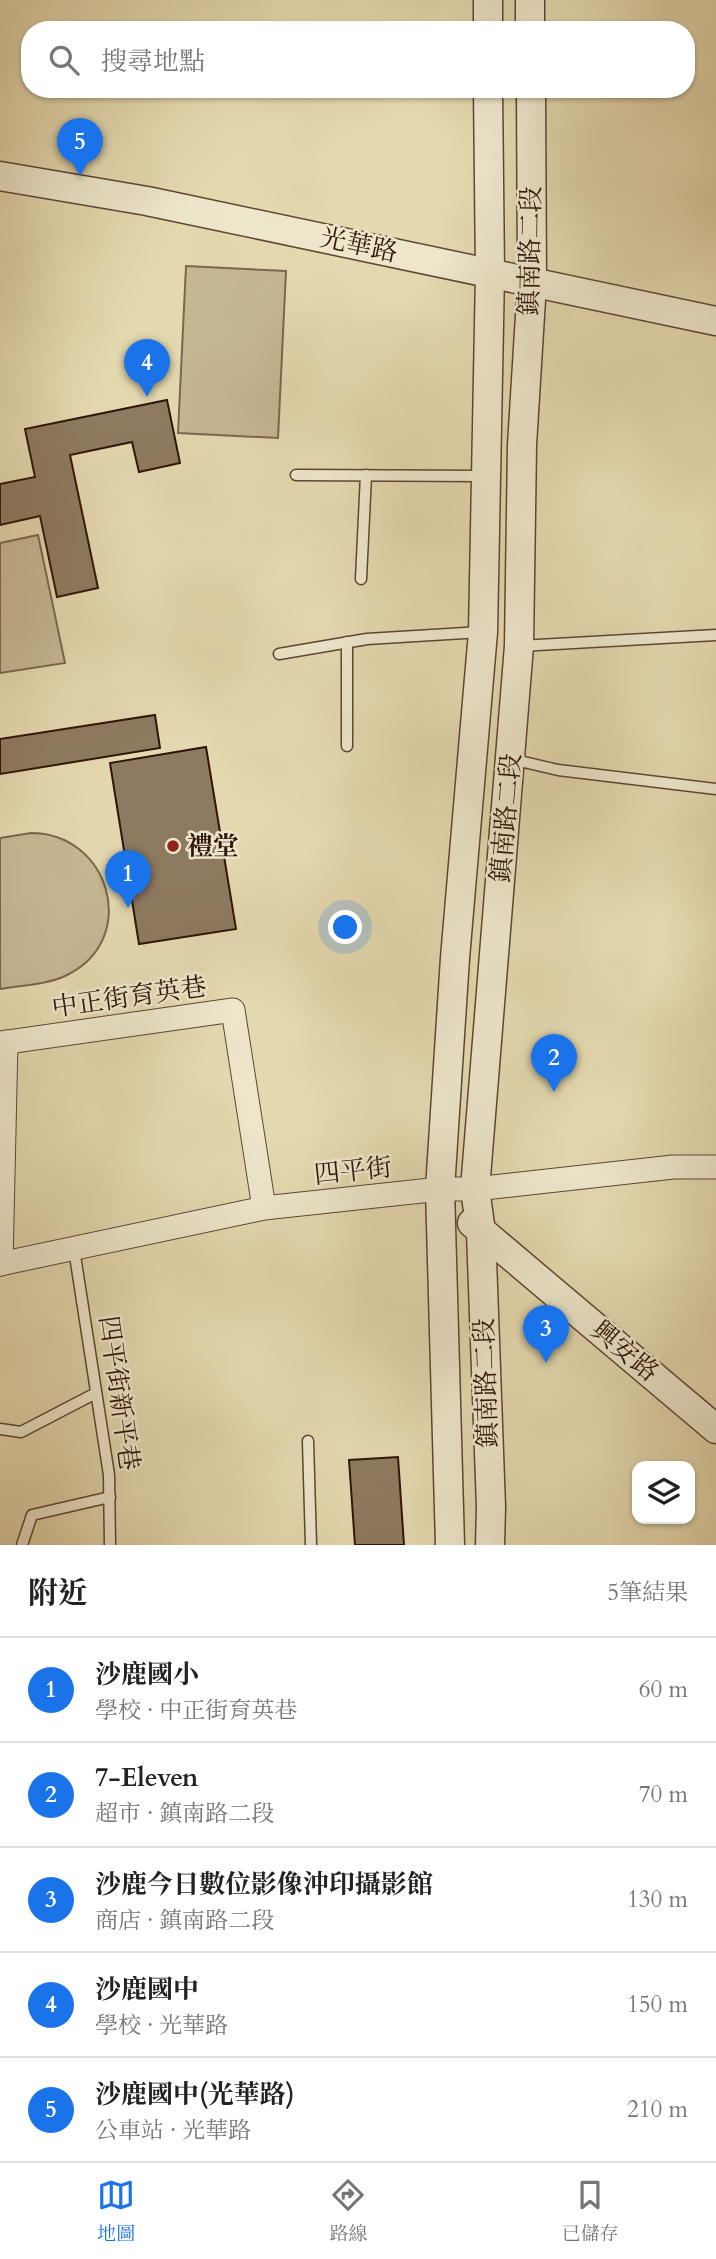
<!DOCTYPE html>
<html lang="zh-TW">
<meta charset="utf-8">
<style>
:root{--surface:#fff;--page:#f6f6f6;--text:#222;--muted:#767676;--line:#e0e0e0;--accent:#1a73e8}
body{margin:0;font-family:Cardo,"Noto Serif TC",serif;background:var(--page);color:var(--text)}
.controls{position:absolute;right:21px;bottom:21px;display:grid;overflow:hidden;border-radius:14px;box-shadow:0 2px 5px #0004}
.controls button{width:63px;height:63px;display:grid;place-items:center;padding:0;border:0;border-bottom:2px solid var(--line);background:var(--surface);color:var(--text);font:35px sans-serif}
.you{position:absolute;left:346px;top:928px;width:24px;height:24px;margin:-18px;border:5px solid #fff;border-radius:50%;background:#1a73e8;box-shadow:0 0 0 10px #1a73e833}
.badge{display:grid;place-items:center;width:46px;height:46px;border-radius:50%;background:var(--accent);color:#fff;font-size:23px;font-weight:700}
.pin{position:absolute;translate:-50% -58px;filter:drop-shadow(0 2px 4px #0008)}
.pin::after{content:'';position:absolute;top:37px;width:24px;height:21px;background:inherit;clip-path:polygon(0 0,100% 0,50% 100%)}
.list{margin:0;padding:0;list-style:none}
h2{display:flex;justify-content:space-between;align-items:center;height:91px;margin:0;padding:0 28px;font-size:30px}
h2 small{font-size:23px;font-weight:400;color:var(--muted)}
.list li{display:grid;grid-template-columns:46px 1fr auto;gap:21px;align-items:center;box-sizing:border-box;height:105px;padding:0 28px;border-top:2px solid var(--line)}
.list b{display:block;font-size:26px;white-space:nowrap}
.list p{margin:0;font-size:23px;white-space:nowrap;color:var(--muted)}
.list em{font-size:23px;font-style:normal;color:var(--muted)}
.icon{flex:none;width:38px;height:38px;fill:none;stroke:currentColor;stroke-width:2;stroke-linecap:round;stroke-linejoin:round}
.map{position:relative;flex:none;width:716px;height:1545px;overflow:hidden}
.search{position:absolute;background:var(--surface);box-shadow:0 2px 5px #0004;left:21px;right:21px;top:21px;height:77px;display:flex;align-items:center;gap:18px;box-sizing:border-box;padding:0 24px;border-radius:28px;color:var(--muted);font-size:26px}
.sheet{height:616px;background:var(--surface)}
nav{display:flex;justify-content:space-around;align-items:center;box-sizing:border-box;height:98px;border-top:2px solid var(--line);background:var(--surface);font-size:19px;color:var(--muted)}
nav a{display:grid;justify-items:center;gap:4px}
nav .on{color:var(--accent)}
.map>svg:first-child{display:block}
.green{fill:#c6b793;stroke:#7c664e;stroke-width:2}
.building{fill:#8e7a60;stroke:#31150a;stroke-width:2}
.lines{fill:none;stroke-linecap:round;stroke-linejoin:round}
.service-casing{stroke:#5e4633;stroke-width:13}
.minor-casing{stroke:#5e4633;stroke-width:25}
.tertiary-casing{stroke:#5e4633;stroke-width:31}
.service{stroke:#ede6cb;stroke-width:10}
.minor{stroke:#ede6cb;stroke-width:23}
.tertiary{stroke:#ede6cb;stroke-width:28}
.poi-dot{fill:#8f2418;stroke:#ede6cb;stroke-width:2.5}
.labels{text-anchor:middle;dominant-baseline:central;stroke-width:5;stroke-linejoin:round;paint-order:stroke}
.street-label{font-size:26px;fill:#31150a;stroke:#ede6cb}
.poi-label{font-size:26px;font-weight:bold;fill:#31150a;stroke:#ede6cb;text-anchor:start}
</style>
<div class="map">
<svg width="716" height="1545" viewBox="0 0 716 1545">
<rect width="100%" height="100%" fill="#e4d8af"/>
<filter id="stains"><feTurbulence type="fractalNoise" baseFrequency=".00286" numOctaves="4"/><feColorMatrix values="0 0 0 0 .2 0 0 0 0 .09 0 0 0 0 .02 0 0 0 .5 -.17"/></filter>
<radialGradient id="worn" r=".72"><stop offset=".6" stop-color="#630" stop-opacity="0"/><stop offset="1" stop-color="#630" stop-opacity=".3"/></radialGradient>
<!-- green -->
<g class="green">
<polygon points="186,266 286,271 278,438 178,433"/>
<polygon points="38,535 65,663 0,673 0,543"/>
<path d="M31,833c78,0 109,104 38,141 -20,11 -47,11 -69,15v-151z"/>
</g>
<!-- building -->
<g class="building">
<polygon points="167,400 180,463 139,472 132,442 70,455 98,588 57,597 40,516 0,525 0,484 35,477 25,429"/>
<polygon points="155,715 160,748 0,774 0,739"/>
<polygon points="206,747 236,929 139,944 110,763"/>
<polygon points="398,1457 404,1545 355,1545 349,1460"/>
</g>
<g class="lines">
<defs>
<g id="service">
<polyline points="296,475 483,476"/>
<polyline points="361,579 366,475"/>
<polyline points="347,642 347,746"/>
<polyline points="520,646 716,635"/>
<polyline points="279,654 367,639 481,632"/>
<polyline points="511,759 558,770 716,789"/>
<polyline points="74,1249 109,1475 110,1545"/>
<polyline points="0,1429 21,1432 96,1393"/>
<polyline points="308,1441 311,1545"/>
<polyline points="22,1545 32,1515 110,1497"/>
</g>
<g id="minor">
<polyline points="0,1043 233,1010 264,1208"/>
<polyline points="0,1264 264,1208 440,1189 475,1189 673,1167 716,1167"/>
<polyline points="1,1264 6,1042"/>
</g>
<g id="tertiary">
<polyline points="530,0 530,30"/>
<polyline points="488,30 488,0"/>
<polyline points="0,176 147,201 716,321"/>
<polyline points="472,1223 716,1429"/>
<polyline points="450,1545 440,1189 455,958 483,632 490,273 488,89"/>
<polyline points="490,1545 491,1507 481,1232 475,1189 519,646 522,445 532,283 531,89"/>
</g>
</defs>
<!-- service casing -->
<use href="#service" class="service-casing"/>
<!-- minor casing -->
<use href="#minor" class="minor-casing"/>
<!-- tertiary casing -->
<use href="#tertiary" class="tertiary-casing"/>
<!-- service -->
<use href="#service" class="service"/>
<!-- minor -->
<use href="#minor" class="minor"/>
<!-- tertiary -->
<use href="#tertiary" class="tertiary"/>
</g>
<!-- markers -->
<circle class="poi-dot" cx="173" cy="846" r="7"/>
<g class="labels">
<!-- street labels -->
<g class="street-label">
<text transform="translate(359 245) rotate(12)">光華路</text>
<text transform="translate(530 251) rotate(-89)">鎮南路二段</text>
<text transform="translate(506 818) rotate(-85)">鎮南路二段</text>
<text transform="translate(129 997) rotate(-8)">中正街育英巷</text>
<text transform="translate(353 1171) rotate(-6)">四平街</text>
<text transform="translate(625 1351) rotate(40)">興安路</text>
<text transform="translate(486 1383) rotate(-92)">鎮南路二段</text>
<text transform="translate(119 1393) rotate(82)">四平街新平巷</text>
</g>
<!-- poi labels -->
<g class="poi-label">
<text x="187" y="846">禮堂</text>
</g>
</g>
<rect width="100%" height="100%" filter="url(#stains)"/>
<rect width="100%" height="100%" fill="url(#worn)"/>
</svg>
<div class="controls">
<button><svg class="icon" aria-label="layers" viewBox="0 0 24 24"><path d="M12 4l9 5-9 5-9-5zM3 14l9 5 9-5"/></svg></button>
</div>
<div class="you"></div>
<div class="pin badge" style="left:128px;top:908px">1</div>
<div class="pin badge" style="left:554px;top:1092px">2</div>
<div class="pin badge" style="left:546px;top:1363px">3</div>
<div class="pin badge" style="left:147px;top:397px">4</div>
<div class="pin badge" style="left:80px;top:176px">5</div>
<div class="search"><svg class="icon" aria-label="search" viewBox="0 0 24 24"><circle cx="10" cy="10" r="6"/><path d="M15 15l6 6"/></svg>搜尋地點</div>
</div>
<section class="sheet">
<h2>附近<small>5筆結果</small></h2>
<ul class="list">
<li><span class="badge">1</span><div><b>沙鹿國小</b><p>學校 · 中正街育英巷</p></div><em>60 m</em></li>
<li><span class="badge">2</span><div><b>7-Eleven</b><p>超市 · 鎮南路二段</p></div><em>70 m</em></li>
<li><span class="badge">3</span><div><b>沙鹿今日數位影像沖印攝影館</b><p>商店 · 鎮南路二段</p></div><em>130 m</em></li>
<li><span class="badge">4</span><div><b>沙鹿國中</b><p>學校 · 光華路</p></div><em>150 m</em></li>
<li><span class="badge">5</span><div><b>沙鹿國中(光華路)</b><p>公車站 · 光華路</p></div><em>210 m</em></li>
</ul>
</section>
<nav>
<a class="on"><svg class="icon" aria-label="map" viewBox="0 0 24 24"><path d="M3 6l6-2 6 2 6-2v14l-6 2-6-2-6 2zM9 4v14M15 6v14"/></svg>地圖</a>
<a><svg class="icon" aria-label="directions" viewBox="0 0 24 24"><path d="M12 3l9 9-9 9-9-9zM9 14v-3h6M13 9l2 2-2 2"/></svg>路線</a>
<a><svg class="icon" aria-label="saved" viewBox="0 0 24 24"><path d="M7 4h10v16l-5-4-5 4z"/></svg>已儲存</a>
</nav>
